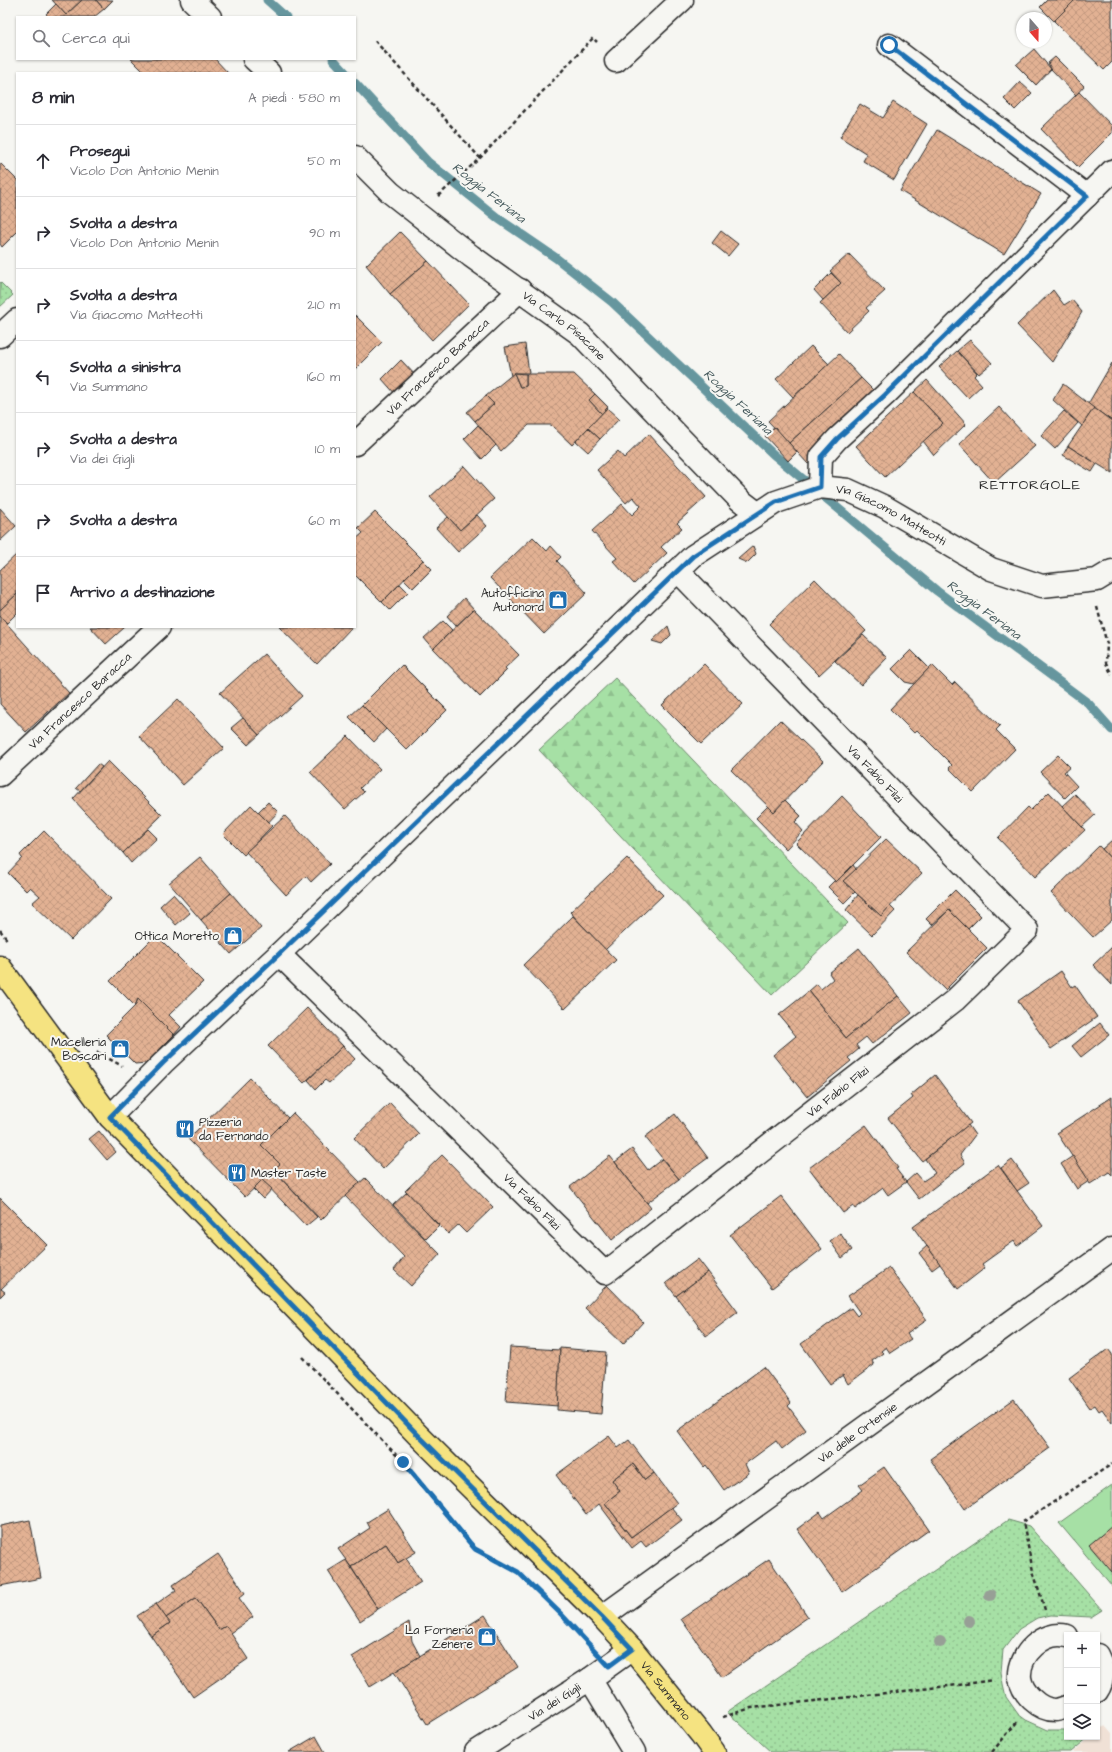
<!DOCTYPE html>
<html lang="it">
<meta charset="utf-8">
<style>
:root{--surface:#fff;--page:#f7f7f7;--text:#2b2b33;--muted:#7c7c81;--line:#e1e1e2}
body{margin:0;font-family:"Architects Daughter",sans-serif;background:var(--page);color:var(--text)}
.controls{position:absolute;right:12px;bottom:12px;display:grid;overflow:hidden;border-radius:0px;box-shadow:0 1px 3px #0004}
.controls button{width:36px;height:36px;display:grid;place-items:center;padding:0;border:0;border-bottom:1px solid var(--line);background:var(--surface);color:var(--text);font:20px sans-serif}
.compass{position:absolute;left:1016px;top:12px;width:36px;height:36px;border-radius:50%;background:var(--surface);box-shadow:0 1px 3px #0004;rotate:160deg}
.stop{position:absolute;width:12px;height:12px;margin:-9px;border:3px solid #1f6fb2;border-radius:50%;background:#fff}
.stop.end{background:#1f6fb2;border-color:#fff;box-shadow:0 1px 4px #0008}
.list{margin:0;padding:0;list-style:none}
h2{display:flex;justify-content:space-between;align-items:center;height:52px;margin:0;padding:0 16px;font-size:17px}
h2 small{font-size:13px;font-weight:400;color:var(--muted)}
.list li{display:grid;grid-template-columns:26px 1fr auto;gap:12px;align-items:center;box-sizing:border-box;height:72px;padding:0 16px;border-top:1px solid var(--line)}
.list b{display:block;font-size:15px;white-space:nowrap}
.list p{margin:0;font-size:13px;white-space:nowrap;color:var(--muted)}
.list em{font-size:13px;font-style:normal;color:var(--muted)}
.icon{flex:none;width:22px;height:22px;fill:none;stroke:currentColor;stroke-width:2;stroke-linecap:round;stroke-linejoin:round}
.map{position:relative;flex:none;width:1112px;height:1752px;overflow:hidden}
.search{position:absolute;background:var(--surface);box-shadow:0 1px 3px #0004;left:16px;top:16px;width:340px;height:44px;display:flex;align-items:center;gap:10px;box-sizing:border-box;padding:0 14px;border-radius:0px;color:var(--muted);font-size:15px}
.panel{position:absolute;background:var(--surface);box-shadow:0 1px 3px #0004;left:16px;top:72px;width:340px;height:556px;border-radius:0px}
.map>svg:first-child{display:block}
.built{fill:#f0e1d6}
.grass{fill:url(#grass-dots);stroke:#688668}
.forest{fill:url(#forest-firs);stroke:#688668}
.pitch{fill:#a6e0a5;stroke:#688668}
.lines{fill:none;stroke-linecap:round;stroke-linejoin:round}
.stream{stroke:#66969e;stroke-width:9}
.building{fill:url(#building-cross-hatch);stroke:#2b2b2b}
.minor-casing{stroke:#2b2b2b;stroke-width:25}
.major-casing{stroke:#2b2b2b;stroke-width:25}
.path{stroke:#2b2b2b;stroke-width:2.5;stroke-dasharray:4 3;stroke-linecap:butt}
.minor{stroke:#f6f6f2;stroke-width:22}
.major{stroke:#f5e381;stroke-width:22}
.tree{fill:#979f96}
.route{stroke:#1f6fb2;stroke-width:5}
.labels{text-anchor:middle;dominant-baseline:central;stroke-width:4;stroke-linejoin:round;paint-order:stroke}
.street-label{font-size:12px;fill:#2b2b2b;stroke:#f6f6f2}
.poi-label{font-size:12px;fill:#2b2b2b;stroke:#f6f6f2;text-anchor:end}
.water-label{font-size:13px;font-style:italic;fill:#44585b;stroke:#f6f6f2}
.quarter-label{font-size:14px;letter-spacing:1px;fill:#2b2b2b;stroke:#f6f6f2}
</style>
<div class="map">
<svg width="1112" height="1752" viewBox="0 0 1112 1752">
<defs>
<pattern id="grass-dots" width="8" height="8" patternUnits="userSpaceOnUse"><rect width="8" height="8" fill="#a6e0a5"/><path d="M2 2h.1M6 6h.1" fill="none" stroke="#8fc08e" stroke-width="1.8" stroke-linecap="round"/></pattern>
<pattern id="forest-firs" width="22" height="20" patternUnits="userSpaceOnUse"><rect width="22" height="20" fill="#a6e0a5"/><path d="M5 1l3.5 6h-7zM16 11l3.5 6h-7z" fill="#8fc08e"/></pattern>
<pattern id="building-cross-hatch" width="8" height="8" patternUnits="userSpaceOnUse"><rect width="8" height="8" fill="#e2b193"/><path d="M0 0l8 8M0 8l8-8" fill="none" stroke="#c2987f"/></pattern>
</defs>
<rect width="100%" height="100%" fill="#f6f6f2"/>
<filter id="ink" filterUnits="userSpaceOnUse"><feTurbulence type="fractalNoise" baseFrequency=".025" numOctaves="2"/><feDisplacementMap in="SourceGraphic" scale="8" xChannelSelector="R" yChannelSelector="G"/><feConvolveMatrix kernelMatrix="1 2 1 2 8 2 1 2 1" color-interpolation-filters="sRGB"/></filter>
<g filter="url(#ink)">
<!-- built -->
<polygon class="built" points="1105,1725 1112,1733 1112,1752 1073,1752 1091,1737 1097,1737 1097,1732"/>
<!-- grass -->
<g class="grass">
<polygon points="0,282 13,295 0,307"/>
<polygon points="1008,1520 1029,1526 1102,1610 1091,1617 1051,1615 1037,1618 1019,1629 1003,1650 1001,1672 1003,1684 1006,1697 1018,1714 1026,1720 1048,1730 1067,1730 1067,1737 1089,1737 1071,1752 771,1752 727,1712"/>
</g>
<!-- forest -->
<polygon class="forest" points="615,678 848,923 772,995 539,750"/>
<!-- pitch -->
<polygon class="pitch" points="1112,1485 1112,1586 1059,1523"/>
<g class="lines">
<!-- stream -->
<g class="stream">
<polyline points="267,0 286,17"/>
<polyline points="333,59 346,73"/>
<polyline points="355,83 428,162 499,219 556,258 612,302 773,454 937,591 1088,703 1112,730"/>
</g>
</g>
<!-- building -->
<g class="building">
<polygon points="52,0 82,0 66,15"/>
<polygon points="82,0 96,0 104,9 94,17 49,17 46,14 56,4 66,15"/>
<polygon points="96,0 113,0 104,9"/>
<polygon points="1047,0 1075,0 1054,21 1040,7"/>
<polygon points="1075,0 1112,0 1112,62 1104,70 1054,21"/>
<polygon points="1034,49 1051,69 1036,85 1016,65"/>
<polygon points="1055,57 1084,86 1076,95 1051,69 1048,63"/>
<polygon points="131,59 215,59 228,73 145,73"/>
<polygon points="1020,82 1032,93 1015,110 1004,99"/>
<polygon points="1079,92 1112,126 1112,133 1078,167 1041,129"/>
<polygon points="893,102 927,124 894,180 863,161 867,154 840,137 860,104 883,118"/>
<polygon points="937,130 1041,194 1004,254 900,191"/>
<polygon points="0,163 17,180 17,232 2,247 0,244"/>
<polygon points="721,231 738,244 728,256 712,243"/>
<polygon points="400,232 428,261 390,294 366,265"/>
<polygon points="849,254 885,291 866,308 869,311 847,332 820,303 841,283 830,271"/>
<polygon points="428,261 469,304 432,340 390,294"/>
<polygon points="831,273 841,283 823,300 814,290"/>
<polygon points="1053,290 1064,305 1072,300 1082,312 1052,362 1017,325"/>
<polygon points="355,315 382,342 355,369"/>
<polygon points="970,340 992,363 979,374 957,351"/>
<polygon points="525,344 529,373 514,373 511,376 505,347"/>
<polygon points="811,346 829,364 793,397 776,379"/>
<polygon points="957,351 977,373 974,376 982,385 968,398 939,367"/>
<polygon points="839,354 861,378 789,443 768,421"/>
<polygon points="401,360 417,377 397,396 382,379"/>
<polygon points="1112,363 1112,421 1088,404"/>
<polygon points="514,373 520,387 526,386 526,374 574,374 595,394 589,400 602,414 572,445 551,425 529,425 501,451 475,421 494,404 486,396"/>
<polygon points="514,373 526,374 526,386 520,387"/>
<polygon points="861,378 880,397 808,464 789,443"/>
<polygon points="927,380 966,424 934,455 923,441 943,423 914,392"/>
<polygon points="1063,384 1094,408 1082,426 1053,400"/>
<polygon points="914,392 943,423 885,477 856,446"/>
<polygon points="595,394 608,407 602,414 589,400"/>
<polygon points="486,396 494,404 475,421 467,412"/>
<polygon points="999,407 1035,446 994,483 959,444"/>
<polygon points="607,408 619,419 600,439 588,428"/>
<polygon points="1094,408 1112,421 1112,473 1068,446"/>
<polygon points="1064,411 1078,423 1055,449 1041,436"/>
<polygon points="478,425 496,445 482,459 464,439"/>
<polygon points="775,427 797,452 788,461 765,436"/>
<polygon points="588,428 600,439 588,452 576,441"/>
<polygon points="649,434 706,497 677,523 682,528 661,547 667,553 634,584 613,561 617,558 592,531 622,504 632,515 641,506 633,497 626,503 597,470 618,451 624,458"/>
<polygon points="1068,446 1097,464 1092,472 1063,455"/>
<polygon points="464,466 494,499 460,530 430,497"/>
<polygon points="0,508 16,526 0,541"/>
<polygon points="375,512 423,560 382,602 355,575 355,540 363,533 358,528"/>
<polygon points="477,515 487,526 458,552 436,528 448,517 460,530"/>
<polygon points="533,537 547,551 551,546 561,557 557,561 587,593 544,634 490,578"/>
<polygon points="753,546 756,554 747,563 738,559"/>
<polygon points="17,554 17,594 0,610 0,570"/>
<polygon points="423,560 432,569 413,588 404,579"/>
<polygon points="815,579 866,631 819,675 769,624"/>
<polygon points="400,584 408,592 390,610 382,602"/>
<polygon points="17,594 17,613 7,623 0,616 0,610"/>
<polygon points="464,598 474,609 456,626 447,616"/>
<polygon points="474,609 519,655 505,668 507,670 480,697 433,649"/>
<polygon points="0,616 69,693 26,732 0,704"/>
<polygon points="443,621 452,630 433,649 424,638"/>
<polygon points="668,626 671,635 662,644 652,641"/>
<polygon points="90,627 125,627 106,644"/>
<polygon points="279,627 352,627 317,664"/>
<polygon points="863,635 887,658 861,685 835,661"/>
<polygon points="911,650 929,668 914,684 905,682 892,669"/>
<polygon points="264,654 302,696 259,735 220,693"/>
<polygon points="704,664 743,704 701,744 662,705"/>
<polygon points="402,665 447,710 407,750 362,705"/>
<polygon points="932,665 952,685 955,682 1000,726 996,730 1015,749 973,792 949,768 952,765 917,730 914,733 890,709"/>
<polygon points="178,699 224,748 183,785 139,736"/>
<polygon points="362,705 386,729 374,742 349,717"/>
<polygon points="243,718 259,735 248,745 231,728"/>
<polygon points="780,720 823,761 774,812 731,770"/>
<polygon points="348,736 380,769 360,788 364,792 345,809 310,772"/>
<polygon points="1058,755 1070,767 1064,772 1077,786 1065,798 1040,772"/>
<polygon points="108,761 162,815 123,853 73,799"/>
<polygon points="98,764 102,767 80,791 76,788"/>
<polygon points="1049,792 1085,830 1035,877 998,838 1028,807 1031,810"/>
<polygon points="1075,794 1095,815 1082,827 1062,806"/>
<polygon points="842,796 881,837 836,882 796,843"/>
<polygon points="785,800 801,816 795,822 803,831 786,849 756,818 768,806 774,812"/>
<polygon points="268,802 278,812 263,828 252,818"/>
<polygon points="251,805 272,826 244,855 223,834"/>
<polygon points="285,816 330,864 311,882 306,876 286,895 246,852"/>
<polygon points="148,829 157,838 131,863 123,853"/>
<polygon points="44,831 111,899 71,940 32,903 40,896 30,887 26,891 8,873 22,858 20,855"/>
<polygon points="886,839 922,873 881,916 843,881"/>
<polygon points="1112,840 1112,860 1102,849"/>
<polygon points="1099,846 1112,860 1112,920 1093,937 1051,893"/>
<polygon points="200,857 231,893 201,920 169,883"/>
<polygon points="627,858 663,895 605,950 570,912"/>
<polygon points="853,865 856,869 843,881 855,892 844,903 828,887 834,881 836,882"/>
<polygon points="955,890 981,916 968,929 949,910 932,925 926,919"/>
<polygon points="231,893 261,928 231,954 201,920"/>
<polygon points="173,894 190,913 176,925 160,906"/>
<polygon points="858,895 881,916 890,906 895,911 872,935 846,910"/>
<polygon points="949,910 987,948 945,990 906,952"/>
<polygon points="573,916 616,960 565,1009 523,965"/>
<polygon points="156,935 203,982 169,1015 181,1027 174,1035 138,999 135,1006 110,981"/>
<polygon points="1112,947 1112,985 1093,965"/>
<polygon points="859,948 898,996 846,1038 809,991 817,984 821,989 833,979 829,973"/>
<polygon points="1061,971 1072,987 1075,985 1097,1017 1051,1049 1018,1001"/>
<polygon points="809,991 846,1038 898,996 912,1013 872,1044 866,1037 856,1045 859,1049 848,1058 851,1061 807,1097 773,1055 796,1036 779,1015"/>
<polygon points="138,999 174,1035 146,1063 135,1064 106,1035 135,1006"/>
<polygon points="307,1008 343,1046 304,1083 268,1046"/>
<polygon points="1100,1023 1109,1035 1081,1057 1072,1046"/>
<polygon points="343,1046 355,1059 329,1083 325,1080 316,1089 308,1080"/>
<polygon points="935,1075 971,1123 922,1161 888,1118 913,1098 911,1095"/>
<polygon points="250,1078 288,1118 261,1145 280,1164 245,1197 188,1139"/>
<polygon points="1112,1097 1112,1175 1109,1172 1090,1184 1057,1133"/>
<polygon points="390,1103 419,1134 383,1169 354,1138"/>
<polygon points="293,1113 360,1182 321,1220 273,1170 280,1164 261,1145"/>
<polygon points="675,1114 708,1158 679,1179 645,1137"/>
<polygon points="866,1125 898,1168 896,1169 906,1182 888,1195 883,1188 855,1209 853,1206 843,1213 809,1168"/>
<polygon points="968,1125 975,1135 960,1155 965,1163 919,1199 906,1182 916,1173 923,1181 935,1173 925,1159"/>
<polygon points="99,1131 116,1152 107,1160 89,1139"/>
<polygon points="632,1149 648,1170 662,1159 679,1179 647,1203 615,1162"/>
<polygon points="442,1155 493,1207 466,1233 458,1225 448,1234 405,1191"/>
<polygon points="610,1156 651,1208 612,1240 570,1187"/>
<polygon points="1073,1156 1089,1181 1077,1189 1061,1164"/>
<polygon points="1012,1160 1029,1183 1017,1191 1001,1168"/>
<polygon points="998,1165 1043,1226 1017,1246 1014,1241 982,1264 985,1268 958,1289 913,1227"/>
<polygon points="273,1170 317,1217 306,1226 262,1180"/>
<polygon points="365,1178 440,1254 411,1286 394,1270 404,1257 345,1196"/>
<polygon points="262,1180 272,1189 263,1199 253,1189"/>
<polygon points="407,1192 439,1226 426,1239 393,1205"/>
<polygon points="781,1196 822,1249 772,1288 730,1235"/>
<polygon points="0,1198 47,1245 1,1289 5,1292 0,1297"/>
<polygon points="840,1233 852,1250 842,1258 830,1241"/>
<polygon points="927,1246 940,1264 932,1270 919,1253"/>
<polygon points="698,1259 708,1272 676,1296 666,1283"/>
<polygon points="889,1268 927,1320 907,1334 911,1339 890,1353 886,1347 881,1351 883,1353 872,1361 874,1365 848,1384 843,1375 830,1384 801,1344 851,1308 857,1316 860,1313 848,1296"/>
<polygon points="708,1272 738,1312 706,1336 676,1296"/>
<polygon points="607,1285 643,1322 623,1344 585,1308"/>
<polygon points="510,1347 560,1350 558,1406 506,1402"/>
<polygon points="560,1348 606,1352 601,1414 557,1410"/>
<polygon points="1108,1349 1112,1354 1112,1423 1102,1409 1099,1411 1095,1405 1090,1408 1069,1378"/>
<polygon points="764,1367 791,1403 788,1406 806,1430 782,1449 776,1441 745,1464 749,1473 724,1490 706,1465 704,1467 677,1431"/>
<polygon points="1014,1399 1050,1448 965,1509 930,1459"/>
<polygon points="609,1436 618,1448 629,1440 654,1473 645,1480 633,1464 612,1480 620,1491 605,1503 631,1537 671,1507 682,1520 646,1547 641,1541 632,1548 599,1504 586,1515 556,1475"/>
<polygon points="633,1464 645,1480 654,1473 677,1503 631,1537 605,1503 620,1491 612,1480"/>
<polygon points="884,1467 929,1530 842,1592 797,1529 820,1512 824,1518 863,1490 859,1485"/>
<polygon points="388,1509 416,1552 398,1563 386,1544 351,1567 338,1549 370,1528 367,1522"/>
<polygon points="30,1520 41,1578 0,1586 0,1526"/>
<polygon points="1112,1526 1112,1572 1089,1545"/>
<polygon points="386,1544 398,1563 406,1558 421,1582 378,1609 351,1567"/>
<polygon points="218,1554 245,1593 239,1598 253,1617 230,1633 226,1626 219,1630 196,1598 166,1618 156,1604 176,1590 173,1585"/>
<polygon points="769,1559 808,1617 722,1677 681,1619"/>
<polygon points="346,1560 378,1609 360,1621 328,1571"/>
<polygon points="196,1598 219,1630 226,1626 248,1659 193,1697 151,1636 170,1623 166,1618"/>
<polygon points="156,1604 170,1623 151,1636 137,1616"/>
<polygon points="485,1615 518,1667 427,1724 394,1672"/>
<polygon points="409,1622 412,1641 420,1656 370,1687 352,1657"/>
<polygon points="316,1736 325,1752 289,1752"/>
</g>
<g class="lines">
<defs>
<g id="minor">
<polyline points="192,0 210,17"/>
<polyline points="889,45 1087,196"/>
<polyline points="254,59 269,73"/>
<polyline points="616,61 682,0"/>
<path id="s1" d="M355,157l36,36 80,63 109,78 160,166 17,13"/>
<polyline points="0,336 17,320"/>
<path id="s2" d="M355,444l165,-154"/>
<polyline points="820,487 821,457 837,439 885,395 1112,171"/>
<path id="s3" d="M0,775l159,-148"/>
<path id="s4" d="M279,954l326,319 350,-273 72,-70 -349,-359"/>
<path id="s5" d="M110,1117l53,-54 116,-109 414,-398 83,-54 44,-15 28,3 37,17 106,62 51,17 55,-6 15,-9"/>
<path id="s6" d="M602,1617l510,-368"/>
<path d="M1067,1636c-23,-6 -49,18 -47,42 2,15 19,32 35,32 4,0 8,-2 12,-3"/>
<path d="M1097,1655c6,12 8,24 0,36"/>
<polyline points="590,1679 634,1752"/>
<path id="s7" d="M476,1752l114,-73 42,-30"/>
</g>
<g id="major">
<path id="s8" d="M0,967l110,150 308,318 184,182 30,32 69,85 13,18"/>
</g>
</defs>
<!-- minor casing -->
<use href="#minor" class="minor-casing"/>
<!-- major casing -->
<use href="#major" class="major-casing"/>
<!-- path -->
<g class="path">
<polyline points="375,41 480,158"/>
<polyline points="438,196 480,158 593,38 597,42"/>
<polyline points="1097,607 1107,644 1106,663 1112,675"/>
<polyline points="0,930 8,941"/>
<polyline points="97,1052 122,1066"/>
<polyline points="302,1357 403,1462 475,1549 514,1570"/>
<polyline points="1045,1610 1033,1571 1023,1522 1112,1464"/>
<polyline points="723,1717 751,1708 958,1685 993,1680"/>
<polyline points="992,1752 1017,1722"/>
</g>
<!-- minor -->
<use href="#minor" class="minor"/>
<!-- major -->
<use href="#major" class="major"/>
</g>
<!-- trees -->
<g class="tree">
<circle cx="990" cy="1595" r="6"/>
<circle cx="969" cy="1621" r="6"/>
<circle cx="940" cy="1642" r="6"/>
</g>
</g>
<g class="lines" filter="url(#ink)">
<!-- route -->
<polyline class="route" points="403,1462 475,1549 518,1572 561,1614 609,1666 632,1649 602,1617 418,1435 110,1117 163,1063 279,954 693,556 776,502 820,487 821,457 837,439 885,395 1087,196 889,45"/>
</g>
<!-- icons -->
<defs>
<symbol id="shop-square" viewBox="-11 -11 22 22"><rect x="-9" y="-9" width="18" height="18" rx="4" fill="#1f6fb2" stroke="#f6f6f2"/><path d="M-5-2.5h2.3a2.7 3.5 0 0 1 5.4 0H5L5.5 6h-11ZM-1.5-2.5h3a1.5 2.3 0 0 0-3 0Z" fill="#fff"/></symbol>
<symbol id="restaurant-square" viewBox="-11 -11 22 22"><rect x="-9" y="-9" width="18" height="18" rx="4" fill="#1f6fb2" stroke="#f6f6f2"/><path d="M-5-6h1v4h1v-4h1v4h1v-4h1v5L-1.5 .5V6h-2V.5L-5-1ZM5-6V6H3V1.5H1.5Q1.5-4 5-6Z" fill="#fff"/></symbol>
</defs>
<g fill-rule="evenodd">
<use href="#shop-square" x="547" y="589" width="22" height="22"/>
<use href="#shop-square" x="222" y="925" width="22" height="22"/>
<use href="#shop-square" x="109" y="1038" width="22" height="22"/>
<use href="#restaurant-square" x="174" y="1118" width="22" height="22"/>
<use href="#restaurant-square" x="226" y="1162" width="22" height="22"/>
<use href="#shop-square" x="476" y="1626" width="22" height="22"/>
</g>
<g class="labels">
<!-- street labels -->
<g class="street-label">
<text stroke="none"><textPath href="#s1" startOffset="269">Via Carlo Pisacane</textPath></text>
<text stroke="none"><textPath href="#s2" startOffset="113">Via Francesco Baracca</textPath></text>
<text stroke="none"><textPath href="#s5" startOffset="1032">Via Giacomo Matteotti</textPath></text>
<text stroke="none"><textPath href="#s3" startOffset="109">Via Francesco Baracca</textPath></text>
<text transform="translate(875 774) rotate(46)">Via Fabio Filzi</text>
<text stroke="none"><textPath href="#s4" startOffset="751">Via Fabio Filzi</textPath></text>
<text stroke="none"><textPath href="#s4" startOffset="354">Via Fabio Filzi</textPath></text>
<text stroke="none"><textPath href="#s6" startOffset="315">Via delle Ortensie</textPath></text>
<text stroke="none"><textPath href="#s8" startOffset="985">Via Summano</textPath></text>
<text stroke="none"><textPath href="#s7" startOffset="93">Via dei Gigli</textPath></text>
</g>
<!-- poi labels -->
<g class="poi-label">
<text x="544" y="593">Autofficina<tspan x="544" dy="14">Autonord</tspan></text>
<text x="219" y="936">Ottica Moretto</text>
<text x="106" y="1042">Macelleria<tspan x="106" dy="14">Boscari</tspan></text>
<text x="199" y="1122" text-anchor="start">Pizzeria<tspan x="199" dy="14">da Fernando</tspan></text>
<text x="251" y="1173" text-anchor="start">Master Taste</text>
<text x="473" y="1630">La Forneria<tspan x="473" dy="14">Zenere</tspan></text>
</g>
<!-- water labels -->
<g class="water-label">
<text transform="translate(489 193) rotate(38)">Roggia Feriana</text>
<text transform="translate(738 402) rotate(43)">Roggia Feriana</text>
<text transform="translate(984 610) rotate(37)">Roggia Feriana</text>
</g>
<!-- quarter labels -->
<g class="quarter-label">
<text x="1030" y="485">RETTORGOLE</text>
</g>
</g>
</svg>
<div class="controls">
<button>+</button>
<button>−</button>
<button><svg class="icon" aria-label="layers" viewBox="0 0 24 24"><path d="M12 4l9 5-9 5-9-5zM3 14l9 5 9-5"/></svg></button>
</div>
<svg class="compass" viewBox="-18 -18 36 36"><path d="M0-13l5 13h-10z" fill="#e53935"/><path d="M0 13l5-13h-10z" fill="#7c7c81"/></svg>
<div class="stop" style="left:889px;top:45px"></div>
<div class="stop end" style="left:403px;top:1462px"></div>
<div class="search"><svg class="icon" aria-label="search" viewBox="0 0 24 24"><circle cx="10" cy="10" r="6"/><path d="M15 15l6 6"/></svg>Cerca qui</div>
<section class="panel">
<h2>8 min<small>A piedi · 580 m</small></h2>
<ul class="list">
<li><svg class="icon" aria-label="ahead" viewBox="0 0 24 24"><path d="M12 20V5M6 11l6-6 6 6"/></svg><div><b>Prosegui</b><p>Vicolo Don Antonio Menin</p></div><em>50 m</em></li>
<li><svg class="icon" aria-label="right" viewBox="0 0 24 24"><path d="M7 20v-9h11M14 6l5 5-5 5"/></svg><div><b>Svolta a destra</b><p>Vicolo Don Antonio Menin</p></div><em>90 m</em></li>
<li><svg class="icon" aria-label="right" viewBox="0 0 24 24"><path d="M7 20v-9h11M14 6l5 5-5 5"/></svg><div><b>Svolta a destra</b><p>Via Giacomo Matteotti</p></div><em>210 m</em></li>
<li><svg class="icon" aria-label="left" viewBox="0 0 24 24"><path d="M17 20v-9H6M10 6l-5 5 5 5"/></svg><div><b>Svolta a sinistra</b><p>Via Summano</p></div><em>160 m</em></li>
<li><svg class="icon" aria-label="right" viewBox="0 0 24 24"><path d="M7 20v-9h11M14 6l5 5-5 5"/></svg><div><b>Svolta a destra</b><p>Via dei Gigli</p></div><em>10 m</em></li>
<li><svg class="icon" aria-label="right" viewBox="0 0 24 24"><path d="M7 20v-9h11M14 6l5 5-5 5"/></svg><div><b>Svolta a destra</b></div><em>60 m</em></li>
<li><svg class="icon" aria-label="arrive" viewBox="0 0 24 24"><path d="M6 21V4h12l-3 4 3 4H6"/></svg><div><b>Arrivo a destinazione</b></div></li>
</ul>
</section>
</div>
